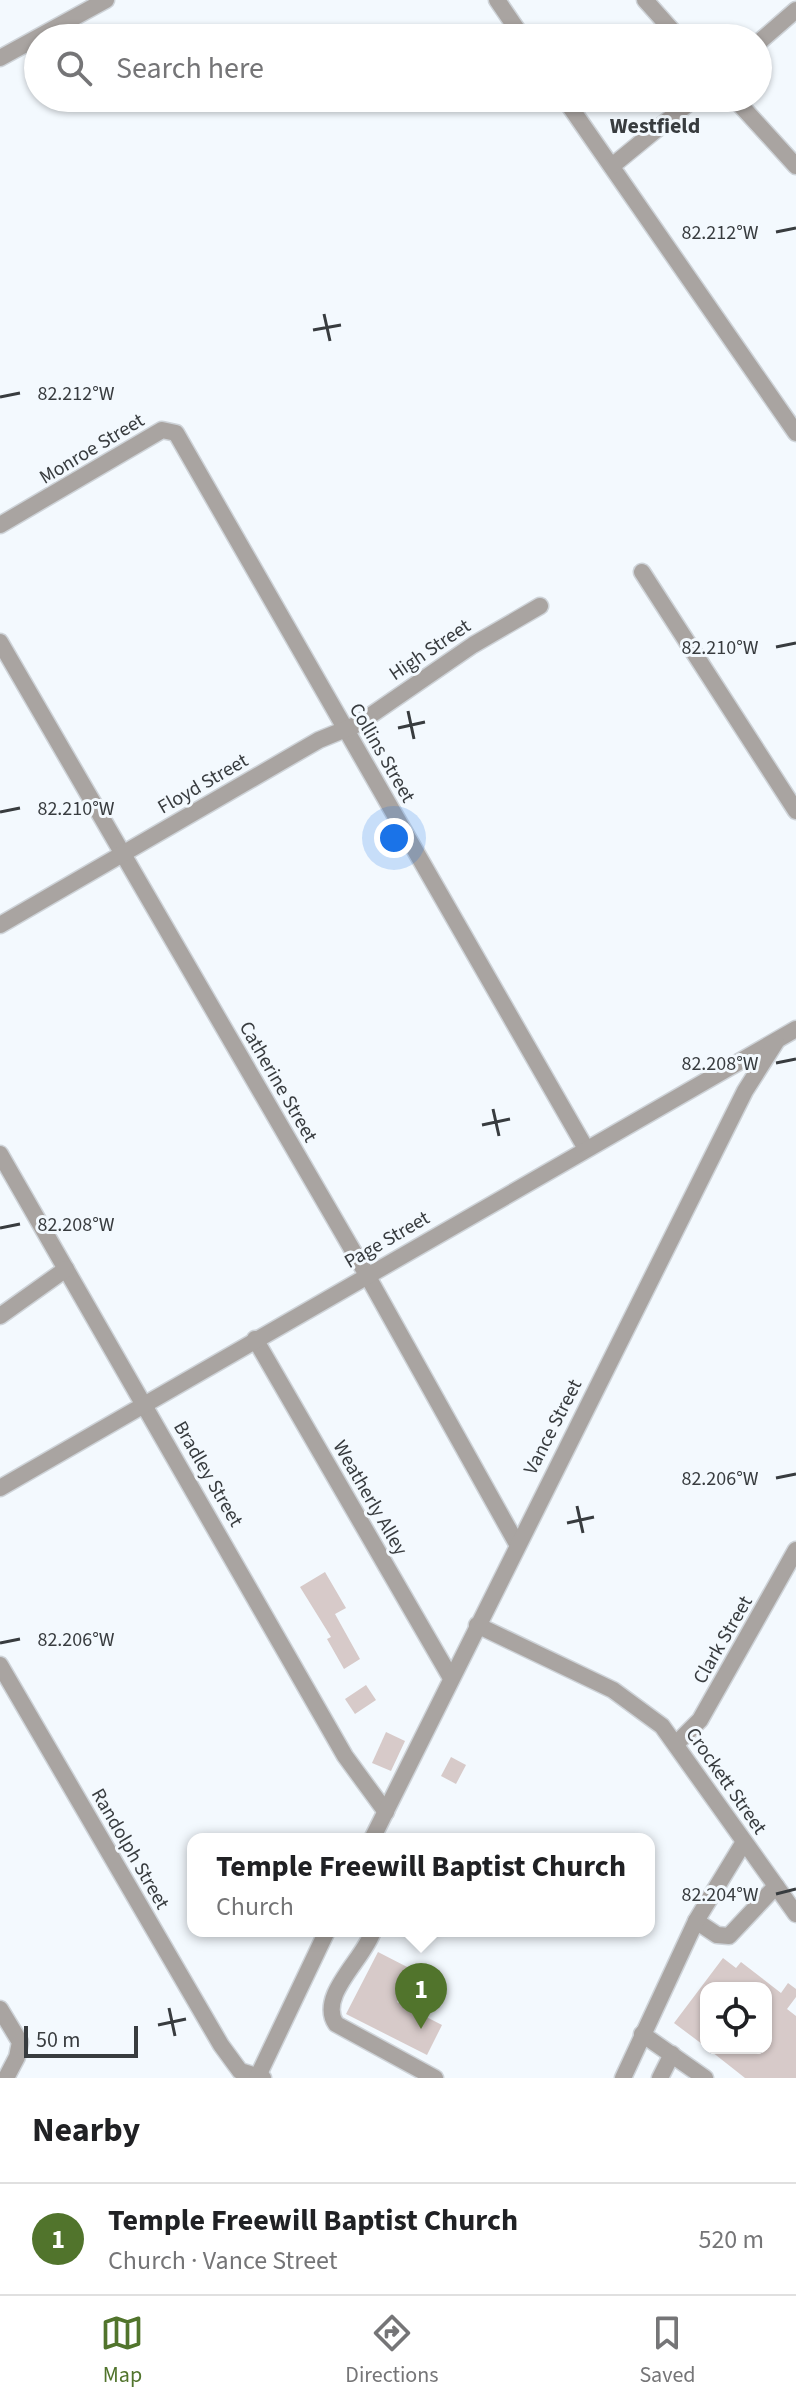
<!DOCTYPE html>
<meta charset="utf-8">
<style>
:root{--surface:#fff;--page:#f2f2f2;--text:#202124;--muted:#757577;--line:#e0e0e0;--accent:#51742c}
body{margin:0;font-family:"Source Sans 3",sans-serif;background:var(--page);color:var(--text)}
.controls{position:absolute;right:24px;bottom:24px;display:grid;overflow:hidden;border-radius:16px;box-shadow:0 2px 6px #0004}
.controls button{width:72px;height:72px;display:grid;place-items:center;padding:0;border:0;border-bottom:2px solid var(--line);background:var(--surface);color:var(--text);font:40px sans-serif}
.scale{position:absolute;left:24px;bottom:20px;width:114px;box-sizing:border-box;padding-left:8px;border:4px solid #383c3f;border-top:0;font-size:22px;line-height:28px;white-space:nowrap;color:#383c3f;-webkit-text-stroke:6px #f3f9fe;paint-order:stroke}
.you{position:absolute;left:394px;top:838px;width:28px;height:28px;margin:-20px;border:6px solid #fff;border-radius:50%;background:#1a73e8;box-shadow:0 0 0 12px #1a73e833}
.badge{display:grid;place-items:center;width:52px;height:52px;border-radius:50%;background:var(--accent);color:#fff;font-size:26px;font-weight:700}
.pin{position:absolute;translate:-50% -66px;filter:drop-shadow(0 2px 4px #0008)}
.pin::after{content:'';position:absolute;top:42px;width:28px;height:24px;background:inherit;clip-path:polygon(0 0,100% 0,50% 100%)}
.popup{position:absolute;left:187px;top:1833px;width:468px;height:104px;box-sizing:border-box;display:grid;place-content:center;border-radius:16px;background:var(--surface);filter:drop-shadow(0 2px 6px #0005);font-size:26px;white-space:nowrap;color:var(--muted)}
.popup b{font-size:30px;color:var(--text)}
.popup::after{content:'';position:absolute;left:50%;top:100%;margin-left:-16px;border:16px solid transparent;border-top-color:var(--surface)}
.list{margin:0;padding:0;list-style:none}
h2{display:flex;justify-content:space-between;align-items:center;height:104px;margin:0;padding:0 32px;font-size:34px}
h2 small{font-size:26px;font-weight:400;color:var(--muted)}
.list li{display:grid;grid-template-columns:52px 1fr auto;gap:24px;align-items:center;box-sizing:border-box;height:112px;padding:0 32px;border-top:2px solid var(--line)}
.list b{display:block;font-size:30px;white-space:nowrap}
.list p{margin:0;font-size:26px;white-space:nowrap;color:var(--muted)}
.list em{font-size:26px;font-style:normal;color:var(--muted)}
.icon{flex:none;width:44px;height:44px;fill:none;stroke:currentColor;stroke-width:2;stroke-linecap:round;stroke-linejoin:round}
.map{position:relative;flex:none;width:796px;height:2078px;overflow:hidden}
.search{position:absolute;background:var(--surface);box-shadow:0 2px 6px #0004;left:24px;right:24px;top:24px;height:88px;display:flex;align-items:center;gap:20px;box-sizing:border-box;padding:0 28px;border-radius:44px;color:var(--muted);font-size:30px}
.sheet{height:216px;background:var(--surface)}
nav{display:flex;justify-content:space-around;align-items:center;box-sizing:border-box;height:112px;border-top:2px solid var(--line);background:var(--surface);font-size:22px;color:var(--muted)}
nav a{display:grid;justify-items:center;gap:4px}
nav .on{color:var(--accent)}
.map>svg:first-child{display:block}
.building{fill:#d7cac9}
.lines{fill:none;stroke-linecap:round;stroke-linejoin:round}
.minor-casing{stroke:#ced3d8;stroke-width:19}
.minor{stroke:#a9a4a1;stroke-width:16}
.ticks{fill:none;stroke:#383c3f;stroke-width:3}
.labels{text-anchor:middle;dominant-baseline:central;stroke-width:6;stroke-linejoin:round;paint-order:stroke}
.street-label{font-size:20px;fill:#383c3f;stroke:#f3f9fe}
.neighbourhood-label{font-size:22px;font-weight:bold;fill:#383c3f;stroke:#f3f9fe}
.ticks-label{font-size:20px;text-anchor:middle;fill:#383c3f;stroke:#f3f9fe;stroke-width:6;stroke-linejoin:round;paint-order:stroke}
</style>
<div class="map">
<svg width="796" height="2078" viewBox="0 0 796 2078">
<rect width="100%" height="100%" fill="#f3f9fe"/>
<!-- building -->
<g class="building">
<polygon points="325,1572 346,1608 335,1614 360,1659 344,1669 327,1639 331,1637 300,1587"/>
<polygon points="366,1685 376,1700 355,1714 345,1699"/>
<polygon points="386,1732 405,1741 391,1771 372,1763"/>
<polygon points="451,1757 466,1765 456,1784 441,1776"/>
<polygon points="378,1952 413,1970 397,2002 442,2025 427,2055 346,2014"/>
<polygon points="723,1958 736,1968 741,1962 781,1993 788,1983 796,1989 796,1997 787,2009 796,2016 796,2078 745,2078 707,2048 766,2048 766,1988 706,1988 706,2047 674,2023"/>
</g>
<g class="lines">
<defs>
<g id="minor">
<polyline points="497,0 523,38"/>
<polyline points="645,0 679,38"/>
<polyline points="758,43 796,10"/>
<polyline points="0,58 106,0"/>
<polyline points="564,98 796,433"/>
<polyline points="734,98 796,166"/>
<polyline points="612,166 695,98"/>
<polyline points="0,525 162,430 176,433 585,1147"/>
<polyline points="642,572 796,811"/>
<polyline points="0,642 367,1275 517,1544"/>
<polyline points="0,925 319,740 358,724 473,645 540,606"/>
<polyline points="0,1154 345,1756 386,1812"/>
<polyline points="0,1316 66,1269"/>
<polyline points="255,1339 451,1678"/>
<polyline points="0,1488 796,1029"/>
<polyline points="477,1625 613,1690 662,1726 796,1914"/>
<polyline points="0,1665 221,2045 240,2071 263,2078"/>
<polyline points="676,1744 700,1720 796,1550"/>
<polyline points="372,1839 745,1091 776,1042"/>
<polyline points="696,1921 717,1935 729,1936 776,1886"/>
<path d="M373,1931c-8,27 -56,65 -37,93l99,54"/>
<polyline points="0,2009 20,2042 17,2057 6,2078"/>
<polyline points="642,2034 705,2078"/>
<polyline points="257,2078 327,1931"/>
<polyline points="623,2078 696,1921 744,1842"/>
<polyline points="660,2078 672,2054"/>
</g>
</defs>
<!-- minor casing -->
<use href="#minor" class="minor-casing"/>
<!-- minor -->
<use href="#minor" class="minor"/>
</g>
<!-- ticks -->
<path class="ticks" d="M776,232l20,-4M324,314l6,27M313,330l28,-5M0,397l20,-4M776,647l20,-4M408,711l6,28M398,728l27,-6M0,812l20,-4M776,1063l20,-4M493,1109l6,27M482,1125l28,-6M0,1228l20,-4M776,1478l20,-4M577,1506l6,27M567,1523l27,-6M0,1643l20,-4M776,1894l20,-5M169,2008l6,28M158,2025l28,-6"/>
<g class="labels">
<!-- street labels -->
<g class="street-label">
<text transform="translate(92 449) rotate(-31)">Monroe Street</text>
<text transform="translate(430 650) rotate(-34)">High Street</text>
<text transform="translate(382 753) rotate(60)">Collins Street</text>
<text transform="translate(203 784) rotate(-30)">Floyd Street</text>
<text transform="translate(278 1082) rotate(60)">Catherine Street</text>
<text transform="translate(387 1240) rotate(-30)">Page Street</text>
<text transform="translate(553 1427) rotate(-63)">Vance Street</text>
<text transform="translate(208 1474) rotate(60)">Bradley Street</text>
<text transform="translate(370 1498) rotate(60)">Weatherly Alley</text>
<text transform="translate(723 1640) rotate(-60)">Clark Street</text>
<text transform="translate(726 1781) rotate(55)">Crockett Street</text>
<text transform="translate(130 1849) rotate(60)">Randolph Street</text>
</g>
<!-- neighbourhood labels -->
<g class="neighbourhood-label">
<text x="655" y="126">Westfield</text>
</g>
</g>
<g class="ticks-label">
<text x="720" y="239">82.212°W</text>
<text x="76" y="400">82.212°W</text>
<text x="720" y="654">82.210°W</text>
<text x="76" y="815">82.210°W</text>
<text x="720" y="1070">82.208°W</text>
<text x="76" y="1231">82.208°W</text>
<text x="720" y="1485">82.206°W</text>
<text x="76" y="1646">82.206°W</text>
<text x="720" y="1901">82.204°W</text>
</g>
</svg>
<div class="controls">
<button><svg class="icon" aria-label="locate" viewBox="0 0 24 24"><circle cx="12" cy="12" r="6"/><path d="M12 2v4M12 18v4M2 12h4M18 12h4"/></svg></button>
</div>
<div class="scale">50 m</div>
<div class="you"></div>
<div class="pin badge" style="left:421px;top:2029px">1</div>
<div class="popup"><b>Temple Freewill Baptist Church</b>Church</div>
<div class="search"><svg class="icon" aria-label="search" viewBox="0 0 24 24"><circle cx="10" cy="10" r="6"/><path d="M15 15l6 6"/></svg>Search here</div>
</div>
<section class="sheet">
<h2>Nearby<small></small></h2>
<ul class="list">
<li><span class="badge">1</span><div><b>Temple Freewill Baptist Church</b><p>Church · Vance Street</p></div><em>520 m</em></li>
</ul>
</section>
<nav>
<a class="on"><svg class="icon" aria-label="map" viewBox="0 0 24 24"><path d="M3 6l6-2 6 2 6-2v14l-6 2-6-2-6 2zM9 4v14M15 6v14"/></svg>Map</a>
<a><svg class="icon" aria-label="directions" viewBox="0 0 24 24"><path d="M12 3l9 9-9 9-9-9zM9 14v-3h6M13 9l2 2-2 2"/></svg>Directions</a>
<a><svg class="icon" aria-label="saved" viewBox="0 0 24 24"><path d="M7 4h10v16l-5-4-5 4z"/></svg>Saved</a>
</nav>
